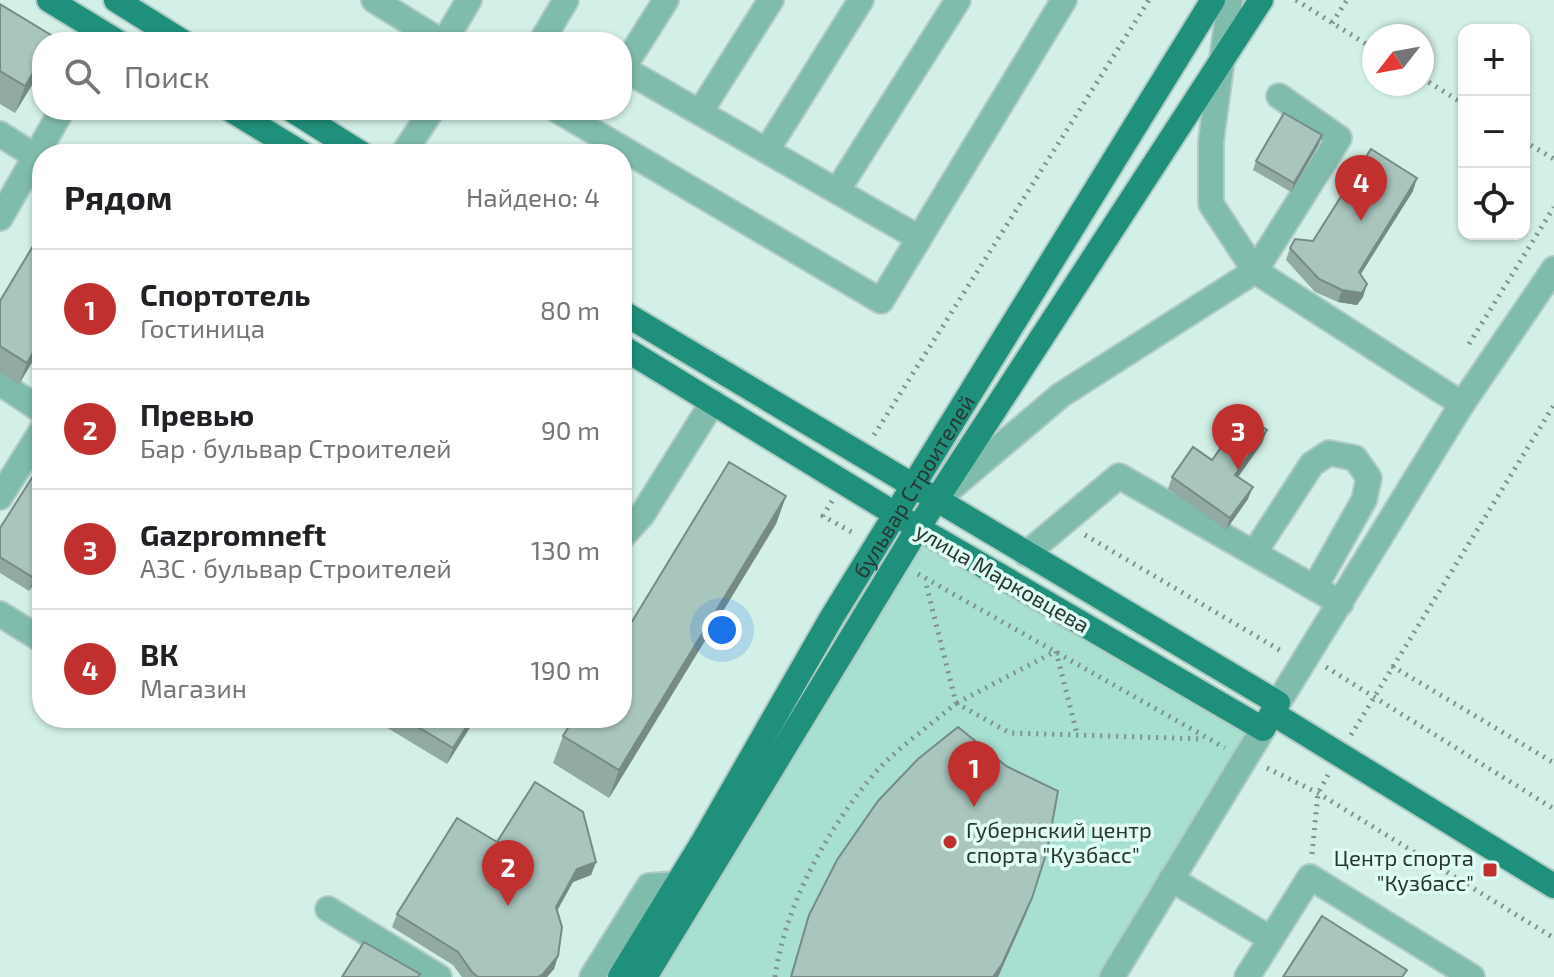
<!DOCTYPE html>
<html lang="ru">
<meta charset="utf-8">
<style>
:root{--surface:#fff;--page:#f2f2f2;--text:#202124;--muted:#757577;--line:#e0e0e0;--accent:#bf302e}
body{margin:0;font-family:"Exo 2",sans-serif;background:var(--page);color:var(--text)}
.controls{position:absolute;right:24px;top:24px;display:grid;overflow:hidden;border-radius:16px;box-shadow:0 2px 6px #0004}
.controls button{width:72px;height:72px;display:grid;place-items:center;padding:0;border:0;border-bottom:2px solid var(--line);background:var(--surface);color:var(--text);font:40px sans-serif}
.compass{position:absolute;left:1362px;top:24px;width:72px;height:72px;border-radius:50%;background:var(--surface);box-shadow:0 2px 6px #0004;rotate:239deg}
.you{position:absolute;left:722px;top:630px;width:28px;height:28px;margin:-20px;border:6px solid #fff;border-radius:50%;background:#1a73e8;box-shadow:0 0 0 12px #1a73e833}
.badge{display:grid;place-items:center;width:52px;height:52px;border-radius:50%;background:var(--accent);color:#fff;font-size:26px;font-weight:700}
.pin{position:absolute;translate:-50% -66px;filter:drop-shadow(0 2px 4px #0008)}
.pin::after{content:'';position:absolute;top:42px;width:28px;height:24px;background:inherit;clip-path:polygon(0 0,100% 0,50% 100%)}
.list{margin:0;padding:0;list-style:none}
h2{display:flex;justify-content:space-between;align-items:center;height:104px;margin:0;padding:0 32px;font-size:34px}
h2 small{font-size:26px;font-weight:400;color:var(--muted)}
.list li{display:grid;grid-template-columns:52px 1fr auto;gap:24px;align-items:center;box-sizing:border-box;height:120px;padding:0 32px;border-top:2px solid var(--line)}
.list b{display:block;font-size:30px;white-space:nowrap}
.list p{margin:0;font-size:26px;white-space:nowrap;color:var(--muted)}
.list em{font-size:26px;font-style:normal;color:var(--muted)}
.icon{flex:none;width:44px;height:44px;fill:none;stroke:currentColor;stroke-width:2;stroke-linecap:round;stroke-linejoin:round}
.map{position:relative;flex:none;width:1554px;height:977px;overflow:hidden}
.search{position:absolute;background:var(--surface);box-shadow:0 2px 6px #0004;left:32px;top:32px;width:600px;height:88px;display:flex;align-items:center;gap:20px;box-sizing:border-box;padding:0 28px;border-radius:32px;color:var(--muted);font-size:30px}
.panel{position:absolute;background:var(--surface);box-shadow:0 2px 6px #0004;left:32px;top:144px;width:600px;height:584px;border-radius:32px}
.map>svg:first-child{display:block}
.green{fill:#a7dfd0}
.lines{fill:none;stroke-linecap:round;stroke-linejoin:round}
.minor-casing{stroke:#b0cbc3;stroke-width:28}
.major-casing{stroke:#b0cbc3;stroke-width:28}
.path{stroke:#7d928b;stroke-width:5;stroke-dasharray:2 6;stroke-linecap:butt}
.minor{stroke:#7fbcac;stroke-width:24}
.major{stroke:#1f907b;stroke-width:24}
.wall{fill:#91aaa3}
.shaded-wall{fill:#768b85}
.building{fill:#a9c6be;stroke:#768b85;stroke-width:2}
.poi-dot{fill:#bf302e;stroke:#dffdf5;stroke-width:3}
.labels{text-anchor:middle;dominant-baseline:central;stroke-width:7;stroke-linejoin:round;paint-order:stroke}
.street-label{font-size:22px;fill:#2a3632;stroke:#dffdf5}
.poi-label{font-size:22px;fill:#2a3632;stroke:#dffdf5;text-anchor:start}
</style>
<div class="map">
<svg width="1554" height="977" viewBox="0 0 1554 977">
<rect width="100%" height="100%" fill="#d2f0e7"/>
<!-- green -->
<polygon class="green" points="918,528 1263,729 1112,977 645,977"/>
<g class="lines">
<defs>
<g id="minor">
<polyline points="374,0 442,42"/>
<polyline points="1230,0 1211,141 1211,204 1255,271 1339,138 1279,96"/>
<polyline points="444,42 469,0"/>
<polyline points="541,42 566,0"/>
<polyline points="622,68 919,238"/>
<polyline points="623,68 666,0"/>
<polyline points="557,110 881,301 1064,0"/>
<polyline points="700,112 771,0"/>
<polyline points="0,134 33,155"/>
<polyline points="767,150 861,0"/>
<polyline points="403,154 432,110"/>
<polyline points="837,191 958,0"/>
<polyline points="0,218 62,110"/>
<polyline points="0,383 42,411"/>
<polyline points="944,494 1061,395 1255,271 1462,404"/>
<polyline points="0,497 42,430"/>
<polyline points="622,537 642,515 713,402"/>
<polyline points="1254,553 1312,464 1329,453 1355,458 1369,478 1364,500 1315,587"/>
<polyline points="1026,554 1119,476 1341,603"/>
<polyline points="0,614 42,640"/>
<polyline points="1278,703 1462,404 1554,269"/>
<polyline points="1171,879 1271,939 1310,877 1472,977"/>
<polyline points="328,909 439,977"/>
<polyline points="592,977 649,886 677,884"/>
<polyline points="1112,977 1263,729"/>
<polyline points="1247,977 1271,939"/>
</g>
<g id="major">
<polyline points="49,0 118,42"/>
<polyline points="116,0 183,42"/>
<polyline points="231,110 303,154"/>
<polyline points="292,110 362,154"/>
<polyline points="622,312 1278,703 1263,729 918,528 622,347"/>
<polyline points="1272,713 1554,886"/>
<path id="s1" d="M620,977l84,-137 128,-223 381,-617"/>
<polyline points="645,977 918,528 1261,0"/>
</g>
</defs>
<!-- minor casing -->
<use href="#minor" class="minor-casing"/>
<!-- major casing -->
<use href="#major" class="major-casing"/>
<!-- path -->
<g class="path">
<polyline points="1296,0 1374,49"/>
<polyline points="1332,23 1347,0"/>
<polyline points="1422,78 1464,104"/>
<polyline points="1524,141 1554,159"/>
<polyline points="1469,344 1554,207"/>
<polyline points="874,435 1149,0"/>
<polyline points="832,501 823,516 855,534"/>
<polyline points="1085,535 1283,652"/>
<polyline points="918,574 1225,748"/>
<polyline points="1392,666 1554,763"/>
<polyline points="1326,667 1554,809"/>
<polyline points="956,703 1010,733 1203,739"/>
<polyline points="957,703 1056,651 1077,734"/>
<polyline points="1351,735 1554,405"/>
<polyline points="1267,768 1318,793 1554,938"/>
<polyline points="1312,854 1318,793 1328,775"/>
<path d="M775,977c10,-70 49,-142 94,-197 23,-29 59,-52 87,-77l-31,-123"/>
</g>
<!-- minor -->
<use href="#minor" class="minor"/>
<!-- major -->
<use href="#major" class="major"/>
</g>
<!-- wall -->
<g class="wall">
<polygon points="0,4 54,37 53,42 42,42 15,113 0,104"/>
<polygon points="1319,144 1291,192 1253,170 1256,161"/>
<polygon points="1413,191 1360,275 1363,297 1357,305 1338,302 1315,292 1286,260 1290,248 1313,241"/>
<polygon points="0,301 42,346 19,384 0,373"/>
<polygon points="1267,430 1262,443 1238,477 1248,499 1226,530 1168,489 1172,477 1212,460"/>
<polygon points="42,462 42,571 29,591 0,573 0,528"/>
<polygon points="786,496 776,524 609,798 553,763 563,736"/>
<polygon points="371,718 476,718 447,764"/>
<polygon points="596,862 591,875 573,882 557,910 558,956 554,969 547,977 462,977 453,965 392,927 397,914"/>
<polygon points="1026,914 998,977 790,977 809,915"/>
</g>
<!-- shaded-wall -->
<g class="shaded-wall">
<polygon points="42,58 42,69 15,113 25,86"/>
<polygon points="1322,135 1319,144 1291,192 1294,183"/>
<polygon points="1417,178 1413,191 1354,285 1359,272"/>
<polygon points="1367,284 1363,297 1357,305 1338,302 1342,290"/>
<polygon points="42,337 42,346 19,384 27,363"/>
<polygon points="1267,430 1262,443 1231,487 1235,475"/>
<polygon points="1253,487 1248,499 1226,530 1230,518"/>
<polygon points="786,496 776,524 609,798 619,770"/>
<polygon points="42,566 42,571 29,591 34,578"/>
<polygon points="472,718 476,718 447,764 453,748"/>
<polygon points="596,862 591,875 573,882 552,920 556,907 577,869"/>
<polygon points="1032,898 1026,914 998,977 993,977"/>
<polygon points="558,956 554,969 547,977 538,977"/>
</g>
<!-- building -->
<g class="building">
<polygon points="0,4 54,37 52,42 42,42 42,58 25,86 0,71"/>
<polygon points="1284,113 1322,135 1294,183 1256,161"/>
<polygon points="1371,149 1417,178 1359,272 1367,284 1362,293 1342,290 1319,279 1290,248 1295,239 1313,241"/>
<polygon points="42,231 42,337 27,363 0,346 0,301"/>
<polygon points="1244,415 1267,430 1235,475 1253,487 1230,518 1172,477 1193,447 1212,460"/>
<polygon points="42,462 42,566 34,578 0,557 0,528"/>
<polygon points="729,462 786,496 619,770 563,736 574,718 622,718 622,638"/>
<polygon points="403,718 472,718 453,748"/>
<polygon points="958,727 1006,766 1058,791 1047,851 1032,898 1002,964 993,977 791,977 809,915 837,860 878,801 918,759"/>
<polygon points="535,782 583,812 596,862 577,869 556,907 562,927 558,956 543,974 538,977 478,977 472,972 458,952 397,914 457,818 497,842"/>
<polygon points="1322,916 1407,970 1402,977 1283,977"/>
<polygon points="364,942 420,974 418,977 342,977"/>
</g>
<!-- markers -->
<g class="poi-dot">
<circle cx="950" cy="842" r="8"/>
<rect x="1482" y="862" width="16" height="16" rx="4"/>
</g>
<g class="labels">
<!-- street labels -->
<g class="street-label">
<text stroke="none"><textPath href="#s1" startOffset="572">бульвар Строителей</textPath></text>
<text transform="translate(1003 577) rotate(30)">улица Марковцева</text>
</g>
<!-- poi labels -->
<g class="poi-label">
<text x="966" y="829">Губернский центр<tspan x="966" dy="25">спорта "Кузбасс"</tspan></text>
<text x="1474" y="857" text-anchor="end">Центр спорта<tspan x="1474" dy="25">"Кузбасс"</tspan></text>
</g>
</g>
</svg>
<div class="controls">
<button>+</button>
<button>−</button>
<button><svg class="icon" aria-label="locate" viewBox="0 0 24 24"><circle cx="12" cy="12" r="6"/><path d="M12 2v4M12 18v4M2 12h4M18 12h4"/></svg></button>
</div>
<svg class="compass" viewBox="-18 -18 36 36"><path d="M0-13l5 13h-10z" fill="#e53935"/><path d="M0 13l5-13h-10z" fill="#757577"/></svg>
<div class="you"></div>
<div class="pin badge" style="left:974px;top:807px">1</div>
<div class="pin badge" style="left:508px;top:906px">2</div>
<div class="pin badge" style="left:1238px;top:470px">3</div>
<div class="pin badge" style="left:1361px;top:221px">4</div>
<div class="search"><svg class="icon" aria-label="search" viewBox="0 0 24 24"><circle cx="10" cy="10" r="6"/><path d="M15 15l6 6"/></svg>Поиск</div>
<section class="panel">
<h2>Рядом<small>Найдено: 4</small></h2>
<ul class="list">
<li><span class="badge">1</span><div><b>Спортотель</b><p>Гостиница</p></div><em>80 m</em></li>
<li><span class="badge">2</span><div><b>Превью</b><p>Бар · бульвар Строителей</p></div><em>90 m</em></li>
<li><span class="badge">3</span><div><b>Gazpromneft</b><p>АЗС · бульвар Строителей</p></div><em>130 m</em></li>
<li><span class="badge">4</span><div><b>ВК</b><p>Магазин</p></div><em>190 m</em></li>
</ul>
</section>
</div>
